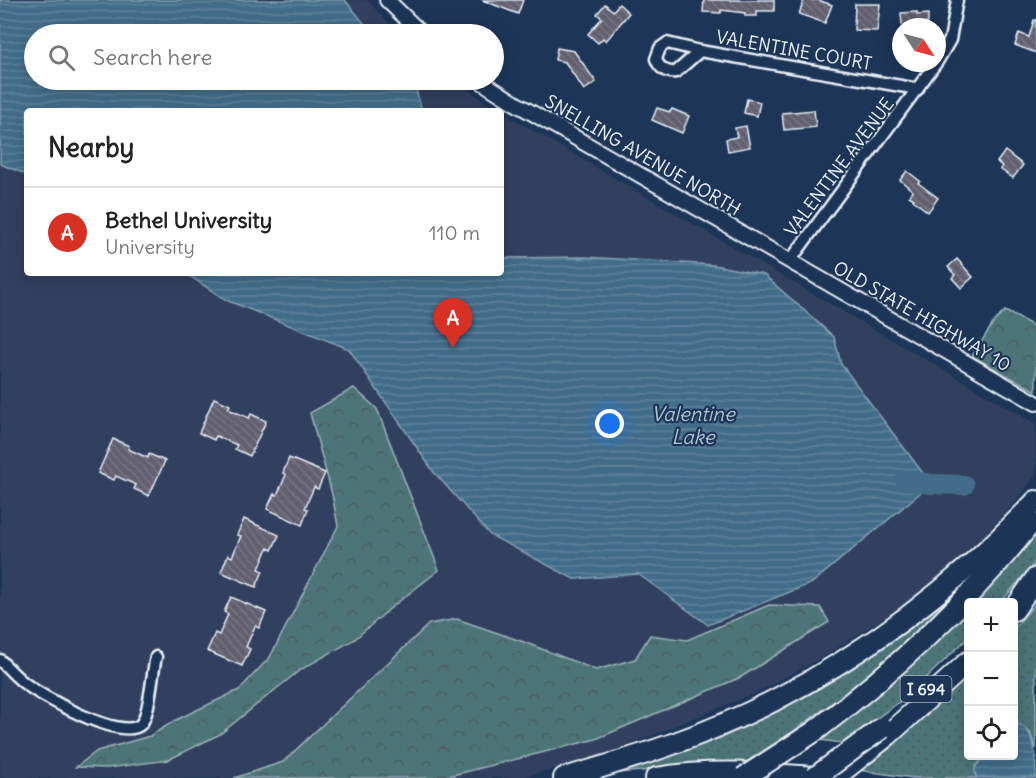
<!DOCTYPE html>
<meta charset="utf-8">
<style>
:root{--surface:#fff;--page:#f6f6f6;--text:#222;--muted:#767676;--line:#e0e0e0;--accent:#d93025}
body{margin:0;font-family:Delius,sans-serif;background:var(--page);color:var(--text)}
.controls{position:absolute;right:18px;bottom:18px;display:grid;overflow:hidden;border-radius:6px;box-shadow:0 3px 15px #0003}
.controls button{width:54px;height:54px;display:grid;place-items:center;padding:0;border:0;border-bottom:2px solid var(--line);background:var(--surface);color:var(--text);font:30px sans-serif}
.compass{position:absolute;left:892px;top:18px;width:54px;height:54px;border-radius:50%;background:var(--surface);box-shadow:0 3px 15px #0003;rotate:126deg}
.you{position:absolute;left:610px;top:424px;width:21px;height:21px;margin:-15px;border:4px solid #fff;border-radius:50%;background:#1a73e8;box-shadow:0 0 0 9px #1a73e833}
.badge{display:grid;place-items:center;width:39px;height:39px;border-radius:50%;background:var(--accent);color:#fff;font-size:20px;font-weight:700}
.pin{position:absolute;translate:-50% -50px;filter:drop-shadow(0 2px 3px #0008)}
.pin::after{content:'';position:absolute;top:32px;width:21px;height:18px;background:inherit;clip-path:polygon(0 0,100% 0,50% 100%)}
.list{margin:0;padding:0;list-style:none}
h2{display:flex;justify-content:space-between;align-items:center;height:78px;margin:0;padding:0 24px;font-size:26px}
h2 small{font-size:20px;font-weight:400;color:var(--muted)}
.list li{display:grid;grid-template-columns:39px 1fr auto;gap:18px;align-items:center;box-sizing:border-box;height:90px;padding:0 24px;border-top:2px solid var(--line)}
.list b{display:block;font-size:22px;white-space:nowrap}
.list p{margin:0;font-size:20px;white-space:nowrap;color:var(--muted)}
.list em{font-size:20px;font-style:normal;color:var(--muted)}
.icon{flex:none;width:33px;height:33px;fill:none;stroke:currentColor;stroke-width:2;stroke-linecap:round;stroke-linejoin:round}
.map{position:relative;flex:none;width:1036px;height:778px;overflow:hidden}
.search{position:absolute;background:var(--surface);box-shadow:0 3px 15px #0003;left:24px;top:24px;width:480px;height:66px;display:flex;align-items:center;gap:15px;box-sizing:border-box;padding:0 21px;border-radius:33px;color:var(--muted);font-size:22px}
.panel{position:absolute;background:var(--surface);box-shadow:0 3px 15px #0003;left:24px;top:108px;width:480px;height:168px;border-radius:6px}
.map>svg:first-child{display:block}
.built{fill:#32415e}
.grass{fill:url(#grass-dots);stroke:#9bb3b8;stroke-width:1.5}
.forest{fill:url(#forest-crowns);stroke:#9bb3b8;stroke-width:1.5}
.water{fill:url(#water-rules);stroke:#85a2b6;stroke-width:1.5}
.lines{fill:none;stroke-linecap:round;stroke-linejoin:round}
.river{stroke:#436d8a;stroke-width:20}
.building{fill:url(#building-back-hatch);stroke:#e8f1f8;stroke-width:1.5}
.minor-casing{stroke:#e8f1f8;stroke-width:15}
.tertiary-casing{stroke:#e8f1f8;stroke-width:18}
.motorway-casing{stroke:#e8f1f8;stroke-width:24}
.minor{stroke:#1d3557;stroke-width:10}
.tertiary{stroke:#1d3557;stroke-width:14}
.motorway{stroke:#1d3557;stroke-width:20}
.motorway-bridge-casing{stroke:#e8f1f8;stroke-width:24;stroke-linecap:butt}
.motorway-bridge{stroke:#1d3557;stroke-width:20}
.labels{text-anchor:middle;dominant-baseline:central;stroke-width:4.5;stroke-linejoin:round;paint-order:stroke}
.shield{fill:#1d3557;stroke:#abb9c8;stroke-width:1.5}
.shield-label{font-size:16px;font-weight:bold;fill:#e8f1f8}
.street-label{font-size:18px;fill:#e8f1f8;stroke:#1d3557}
.water-label{font-size:20px;font-style:italic;fill:#aec3d2;stroke:#1d3557}
</style>
<div class="map">
<svg width="1036" height="778" viewBox="0 0 1036 778">
<defs>
<pattern id="grass-dots" width="8" height="8" patternUnits="userSpaceOnUse" patternTransform="scale(1.5)"><rect width="8" height="8" fill="#4e7579"/><path d="M2 2h.1M6 6h.1" fill="none" stroke="#4a5e62" stroke-width="1.8" stroke-linecap="round"/></pattern>
<pattern id="forest-crowns" width="20" height="18" patternUnits="userSpaceOnUse" patternTransform="scale(1.5)"><rect width="20" height="18" fill="#4e7579"/><path d="M2 6a3 3 0 1 1 6 0M12 15a3 3 0 1 1 6 0" fill="none" stroke="#4a5e62"/></pattern>
<pattern id="water-rules" width="6" height="5" patternUnits="userSpaceOnUse" patternTransform="scale(1.5)"><rect width="6" height="5" fill="#436d8a"/><path d="M0 2.5h6" fill="none" stroke="#5e829b"/></pattern>
<pattern id="building-back-hatch" width="6" height="6" patternUnits="userSpaceOnUse" patternTransform="scale(1.5)"><rect width="6" height="6" fill="#625e6f"/><path d="M-1 5l2 2M0 0l6 6M5-1l2 2" fill="none" stroke="#787684"/></pattern>
</defs>
<rect width="100%" height="100%" fill="#1d3557"/>
<filter id="ink" filterUnits="userSpaceOnUse"><feTurbulence type="fractalNoise" baseFrequency=".0167" numOctaves="2"/><feDisplacementMap in="SourceGraphic" scale="12" xChannelSelector="R" yChannelSelector="G"/><feConvolveMatrix kernelMatrix="1 2 1 2 8 2 1 2 1" color-interpolation-filters="sRGB"/></filter>
<g filter="url(#ink)">
<!-- built -->
<polygon class="built" points="0,0 367,0 399,34 34,34 34,80 453,80 499,111 27,111 27,273 501,273 501,112 1036,424 1036,475 1007,512 955,566 899,608 823,657 757,692 609,753 521,778 0,778"/>
<!-- grass -->
<g class="grass">
<polygon points="1036,531 1036,559 1033,565 1001,602 975,602"/>
<polygon points="945,597 948,601 891,656 848,691 791,733 746,762 617,773 717,734"/>
<polygon points="1036,603 1036,749 1030,733 1016,723 1014,724 1014,628"/>
<polygon points="968,609 968,638 906,697 843,743 819,740 908,667"/>
<polygon points="968,674 968,756 984,756 975,768 976,778 914,778 858,770 916,723"/>
</g>
<!-- forest -->
<g class="forest">
<polygon points="1005,311 1036,327 1036,391 972,356 994,322"/>
<polygon points="354,388 377,409 439,570 393,606 355,639 300,670 220,734 168,760 107,768 76,767 97,751 150,736 176,720 239,690 270,657 338,526 332,494 310,413"/>
<polygon points="769,605 820,607 829,622 741,677 596,739 441,778 234,778 283,762 429,624 457,619 521,641 596,670 635,659 650,635 687,640"/>
</g>
<!-- water -->
<g class="water">
<polygon points="0,0 345,0 373,34 34,34 34,80 410,80 415,86 422,111 27,111 27,175 0,164"/>
<polygon points="585,257 714,265 764,275 834,337 841,364 931,484 812,583 708,625 638,574 574,579 490,535 433,471 349,349 226,300 185,273 501,273 501,258"/>
<path d="M1014,724c22,0 22,36 22,54h-60l-1,-10 9,-12h30z"/>
</g>
<g class="lines">
<!-- river -->
<polyline class="river" points="905,480 931,484 964,485"/>
</g>
<!-- building -->
<g class="building">
<polygon points="482,0 523,0 518,14"/>
<polygon points="704,0 774,0 774,11 757,11 757,16 745,16 745,13 721,10 721,13 703,12"/>
<polygon points="804,0 818,0 832,5 825,23 799,14"/>
<polygon points="605,4 613,11 619,4 629,13 606,41 603,38 598,43 588,34 602,18 597,14"/>
<polygon points="855,4 880,4 877,31 854,30"/>
<polygon points="917,12 917,15 928,14 928,23 902,25 901,13"/>
<polygon points="1034,20 1036,20 1036,53 1015,45 1019,33 1029,37"/>
<polygon points="557,48 574,51 596,82 584,90 565,62 555,60"/>
<polygon points="747,99 760,102 757,116 744,113"/>
<polygon points="657,108 670,112 672,109 689,116 682,133 652,120"/>
<polygon points="814,110 816,127 784,130 782,113"/>
<polygon points="746,126 750,147 728,151 726,139 737,137 735,128"/>
<polygon points="1005,151 1023,165 1013,178 1000,169 1002,166 997,162"/>
<polygon points="907,171 920,181 918,183 938,198 928,212 913,200 914,199 909,196 913,191 900,180"/>
<polygon points="957,259 973,277 961,288 952,278 955,275 948,267"/>
<polygon points="214,398 230,405 228,409 249,418 251,414 266,421 250,456 235,449 237,445 216,436 214,440 199,433"/>
<polygon points="113,439 129,446 128,449 148,458 149,454 165,461 149,496 134,489 136,485 116,476 114,480 98,473"/>
<polygon points="289,458 325,473 318,489 314,487 305,508 308,509 302,525 267,509 274,494 277,495 286,475 283,473"/>
<polygon points="244,519 279,535 272,550 268,548 259,569 263,571 256,587 221,572 228,555 232,557 241,536 237,535"/>
<polygon points="231,597 266,612 259,628 255,626 246,647 250,649 242,666 207,651 215,633 219,635 228,614 224,612"/>
</g>
<g class="lines">
<defs>
<g id="minor">
<path d="M700,51l-24,21c-10,1 -17,-4 -20,-13l4,-11 7,-5 33,8 218,38"/>
<polyline points="937,62 950,40 957,0"/>
<polyline points="790,261 936,63"/>
<path d="M0,660c8,8 15,16 24,23 17,13 99,60 117,41 9,-10 11,-52 15,-67"/>
</g>
<g id="tertiary">
<polyline points="387,0 422,34"/>
<polyline points="479,80 515,103 1036,403"/>
</g>
<g id="motorway">
<polyline points="1014,610 1036,578"/>
<path d="M815,731c82,-62 153,-128 216,-208"/>
<path d="M564,778c71,-20 143,-43 209,-77 99,-51 187,-119 263,-200"/>
<path d="M656,778c57,-10 117,-4 174,0"/>
<polyline points="834,778 888,735 968,662"/>
</g>
</defs>
<!-- minor casing -->
<use href="#minor" class="minor-casing"/>
<!-- tertiary casing -->
<use href="#tertiary" class="tertiary-casing"/>
<!-- motorway casing -->
<use href="#motorway" class="motorway-casing"/>
<!-- minor -->
<use href="#minor" class="minor"/>
<!-- tertiary -->
<use href="#tertiary" class="tertiary"/>
<!-- motorway -->
<use href="#motorway" class="motorway"/>
<defs>
<g id="motorway-bridge">
<polyline points="743,778 815,731"/>
<polyline points="814,778 882,728"/>
</g>
</defs>
<!-- motorway-bridge casing -->
<use href="#motorway-bridge" class="motorway-bridge-casing"/>
<!-- motorway-bridge -->
<use href="#motorway-bridge" class="motorway-bridge"/>
</g>
</g>
<g class="labels">
<!-- shield labels -->
<rect class="shield" x="900.5" y="676" width="51" height="26" rx="4.5"/>
<g class="shield-label">
<text x="926" y="689">I 694</text>
</g>
<!-- street labels -->
<g class="street-label">
<text transform="translate(794 50) rotate(10)">VALENTINE COURT</text>
<text transform="translate(643 155) rotate(30)">SNELLING AVENUE NORTH</text>
<text transform="translate(839 167) rotate(-53)">VALENTINE AVENUE</text>
<text transform="translate(922 316) rotate(30)">OLD STATE HIGHWAY 10</text>
</g>
<!-- water labels -->
<g class="water-label">
<text x="693" y="413">Valentine<tspan x="693" dy="23">Lake</tspan></text>
</g>
</g>
</svg>
<div class="controls">
<button>+</button>
<button>−</button>
<button><svg class="icon" aria-label="locate" viewBox="0 0 24 24"><circle cx="12" cy="12" r="6"/><path d="M12 2v4M12 18v4M2 12h4M18 12h4"/></svg></button>
</div>
<svg class="compass" viewBox="-18 -18 36 36"><path d="M0-13l5 13h-10z" fill="#e53935"/><path d="M0 13l5-13h-10z" fill="#767676"/></svg>
<div class="you"></div>
<div class="pin badge" style="left:453px;top:348px">A</div>
<div class="search"><svg class="icon" aria-label="search" viewBox="0 0 24 24"><circle cx="10" cy="10" r="6"/><path d="M15 15l6 6"/></svg>Search here</div>
<section class="panel">
<h2>Nearby<small></small></h2>
<ul class="list">
<li><span class="badge">A</span><div><b>Bethel University</b><p>University</p></div><em>110 m</em></li>
</ul>
</section>
</div>
